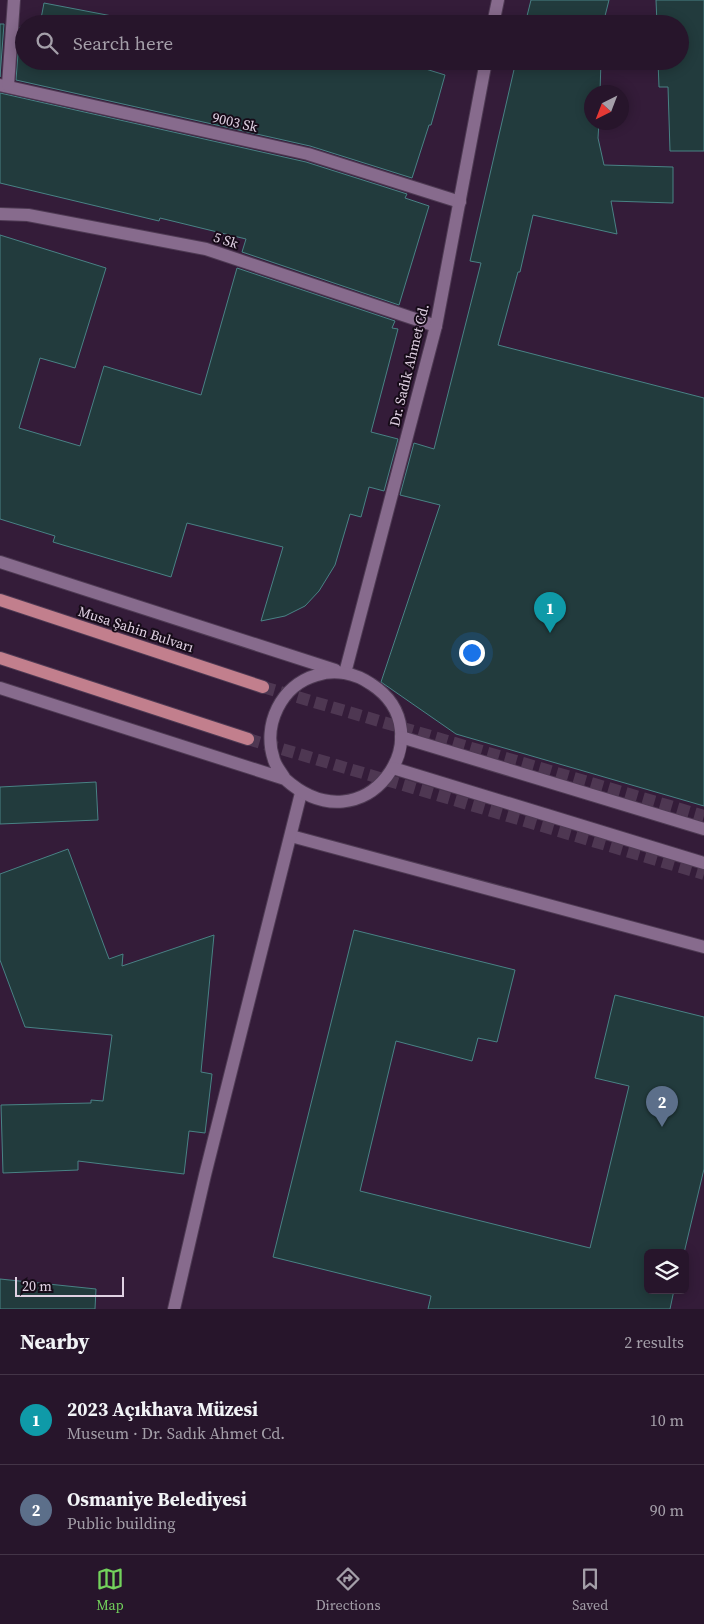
<!DOCTYPE html>
<meta charset="utf-8">
<style>
:root{--surface:#27152b;--page:#332237;--text:#f1f3f6;--muted:#a49fa9;--line:#433447;--accent:#73d25c}
body{margin:0;font-family:"Source Serif 4",serif;background:var(--page);color:var(--text)}
.controls{position:absolute;right:15px;bottom:15px;display:grid;overflow:hidden;border-radius:8px;box-shadow:0 2px 12px #0003}
.controls button{width:45px;height:45px;display:grid;place-items:center;padding:0;border:0;border-bottom:1px solid var(--line);background:var(--surface);color:var(--text);font:25px sans-serif}
.compass{position:absolute;left:584px;top:85px;width:45px;height:45px;border-radius:50%;background:var(--surface);box-shadow:0 2px 12px #0003;rotate:222deg}
.scale{position:absolute;left:15px;bottom:12px;width:109px;box-sizing:border-box;padding-left:5px;border:2px solid #e0d1e3;border-top:0;font-size:14px;line-height:18px;white-space:nowrap;color:#e0d1e3;-webkit-text-stroke:4px #160b18;paint-order:stroke}
.you{position:absolute;left:471px;top:652px;width:18px;height:18px;margin:-12px;border:4px solid #fff;border-radius:50%;background:#1a73e8;box-shadow:0 0 0 8px #1a73e833}
.badge{display:grid;place-items:center;width:32px;height:32px;border-radius:50%;background:var(--accent);color:#fff;font-size:16px;font-weight:700}
.pin{position:absolute;translate:-50% -41px;filter:drop-shadow(0 1px 2px #0008)}
.pin::after{content:'';position:absolute;top:26px;width:18px;height:15px;background:inherit;clip-path:polygon(0 0,100% 0,50% 100%)}
.list{margin:0;padding:0;list-style:none}
h2{display:flex;justify-content:space-between;align-items:center;height:65px;margin:0;padding:0 20px;font-size:21px}
h2 small{font-size:16px;font-weight:400;color:var(--muted)}
.list li{display:grid;grid-template-columns:32px 1fr auto;gap:15px;align-items:center;box-sizing:border-box;height:90px;padding:0 20px;border-top:1px solid var(--line)}
.list b{display:block;font-size:19px;white-space:nowrap}
.list p{margin:0;font-size:16px;white-space:nowrap;color:var(--muted)}
.list em{font-size:16px;font-style:normal;color:var(--muted)}
.icon{flex:none;width:28px;height:28px;fill:none;stroke:currentColor;stroke-width:2;stroke-linecap:round;stroke-linejoin:round}
.map{position:relative;flex:none;width:704px;height:1309px;overflow:hidden}
.search{position:absolute;background:var(--surface);box-shadow:0 2px 12px #0003;left:15px;right:15px;top:15px;height:55px;display:flex;align-items:center;gap:12px;box-sizing:border-box;padding:0 18px;border-radius:28px;color:var(--muted);font-size:19px}
.sheet{height:245px;background:var(--surface)}
nav{display:flex;justify-content:space-around;align-items:center;box-sizing:border-box;height:70px;border-top:1px solid var(--line);background:var(--surface);font-size:14px;color:var(--muted)}
nav a{display:grid;justify-items:center;gap:2px}
nav .on{color:var(--accent)}
.map>svg:first-child{display:block}
.building{fill:#223b3d;stroke:#498285}
.lines{fill:none;stroke-linecap:round;stroke-linejoin:round}
.primary-tunnel{stroke:#4e3752;stroke-width:12;stroke-dasharray:12 6;stroke-linecap:butt}
.service-casing{stroke:#4e3a53;stroke-width:14}
.minor-casing{stroke:#4e3a53;stroke-width:14}
.tertiary-casing{stroke:#4e3a53;stroke-width:14}
.secondary-casing{stroke:#4e3a53;stroke-width:14}
.primary-casing{stroke:#4e3a53;stroke-width:14}
.service{stroke:#876b8d;stroke-width:12}
.minor{stroke:#876b8d;stroke-width:12}
.tertiary{stroke:#876b8d;stroke-width:12}
.secondary{stroke:#876b8d;stroke-width:12}
.primary{stroke:#c27f8d;stroke-width:12}
.labels{text-anchor:middle;dominant-baseline:central;stroke-width:4;stroke-linejoin:round;paint-order:stroke}
.street-label{font-size:14px;fill:#e0d1e3;stroke:#160b18}
</style>
<div class="map">
<svg width="704" height="1309" viewBox="0 0 704 1309">
<rect width="100%" height="100%" fill="#341c39"/>
<!-- building -->
<g class="building">
<polygon points="531,0 609,0 603,24 525,24"/>
<polygon points="656,0 704,0 704,151 670,151 668,87 659,87 658,61 680,61 680,24 657,24"/>
<polygon points="44,3 154,24 40,24"/>
<polygon points="0,24 4,24 0,77"/>
<polygon points="20,27 24,27 24,61 400,61 445,75 431,125 429,125 412,178 310,146 16,80"/>
<polygon points="516,61 601,61 600,92 592,92 592,122 599,122 598,138 604,165 673,167 673,203 611,201 617,234 533,215 520,272 518,272 498,345 704,398 704,806 456,734 381,682 440,505 400,495 414,443 434,449 481,263 470,261"/>
<polygon points="0,93 306,162 407,194 405,198 429,206 399,305 242,252 246,239 160,218 159,221 0,183"/>
<polygon points="0,235 106,268 75,368 40,358 19,428 80,446 104,366 201,395 237,268 395,321 392,328 398,329 371,432 398,439 384,491 369,487 361,517 350,514 335,565 319,591 305,606 285,616 261,621 283,547 187,523 171,577 53,542 55,536 0,519"/>
<polygon points="96,782 98,820 0,824 0,787"/>
<polygon points="68,849 109,959 123,954 122,966 214,935 201,1072 212,1074 205,1133 189,1131 184,1174 78,1161 78,1170 3,1173 1,1105 91,1103 91,1100 103,1101 112,1035 25,1027 0,960 0,874"/>
<polygon points="354,930 515,970 497,1042 478,1038 472,1061 396,1041 360,1191 590,1248 629,1086 595,1078 615,995 704,1017 704,1169 684,1253 648,1253 648,1290 674,1290 670,1309 428,1309 431,1296 273,1257"/>
<polygon points="0,1279 96,1289 95,1309 0,1309"/>
</g>
<g class="lines">
<!-- primary-tunnel -->
<g class="primary-tunnel">
<polyline points="263,687 704,816"/>
<polyline points="248,739 704,874"/>
</g>
<defs>
<polyline id="service" points="291,836 704,947"/>
<g id="minor">
<polyline points="0,85 308,154 460,202"/>
<polyline points="8,85 14,0"/>
<polyline points="0,214 28,215 206,249 436,326"/>
<polyline points="174,1309 205,1175 301,793"/>
</g>
<g id="tertiary">
<polyline points="493,24 498,0"/>
<polyline points="345,673 436,326 486,61"/>
</g>
<g id="secondary">
<polyline points="0,562 335,670"/>
<path d="M0,688l285,91c80,72 162,-46 86,-95 -16,-11 -36,-15 -54,-9 -36,10 -55,50 -43,85 2,7 8,13 11,19"/>
<polyline points="401,737 704,829"/>
<polyline points="393,768 704,863"/>
</g>
<g id="primary">
<polyline points="0,600 263,687"/>
<polyline points="0,658 248,739"/>
</g>
</defs>
<!-- service casing -->
<use href="#service" class="service-casing"/>
<!-- minor casing -->
<use href="#minor" class="minor-casing"/>
<!-- tertiary casing -->
<use href="#tertiary" class="tertiary-casing"/>
<!-- secondary casing -->
<use href="#secondary" class="secondary-casing"/>
<!-- primary casing -->
<use href="#primary" class="primary-casing"/>
<!-- service -->
<use href="#service" class="service"/>
<!-- minor -->
<use href="#minor" class="minor"/>
<!-- tertiary -->
<use href="#tertiary" class="tertiary"/>
<!-- secondary -->
<use href="#secondary" class="secondary"/>
<!-- primary -->
<use href="#primary" class="primary"/>
</g>
<g class="labels">
<!-- street labels -->
<g class="street-label">
<text transform="translate(235 122) rotate(13)">9003 Sk</text>
<text transform="translate(226 240) rotate(18)">5 Sk</text>
<text transform="translate(409 365) rotate(-76)">Dr. Sadık Ahmet Cd.</text>
<text transform="translate(136 629) rotate(18)">Musa Şahin Bulvarı</text>
</g>
</g>
</svg>
<div class="controls">
<button><svg class="icon" aria-label="layers" viewBox="0 0 24 24"><path d="M12 4l9 5-9 5-9-5zM3 14l9 5 9-5"/></svg></button>
</div>
<svg class="compass" viewBox="-18 -18 36 36"><path d="M0-13l5 13h-10z" fill="#e53935"/><path d="M0 13l5-13h-10z" fill="#a49fa9"/></svg>
<div class="scale">20 m</div>
<div class="you"></div>
<div class="pin badge" style="left:550px;top:633px;background:#0f9aa8">1</div>
<div class="pin badge" style="left:662px;top:1127px;background:#5c6f8a">2</div>
<div class="search"><svg class="icon" aria-label="search" viewBox="0 0 24 24"><circle cx="10" cy="10" r="6"/><path d="M15 15l6 6"/></svg>Search here</div>
</div>
<section class="sheet">
<h2>Nearby<small>2 results</small></h2>
<ul class="list">
<li><span class="badge" style="background:#0f9aa8">1</span><div><b>2023 Açıkhava Müzesi</b><p>Museum · Dr. Sadık Ahmet Cd.</p></div><em>10 m</em></li>
<li><span class="badge" style="background:#5c6f8a">2</span><div><b>Osmaniye Belediyesi</b><p>Public building</p></div><em>90 m</em></li>
</ul>
</section>
<nav>
<a class="on"><svg class="icon" aria-label="map" viewBox="0 0 24 24"><path d="M3 6l6-2 6 2 6-2v14l-6 2-6-2-6 2zM9 4v14M15 6v14"/></svg>Map</a>
<a><svg class="icon" aria-label="directions" viewBox="0 0 24 24"><path d="M12 3l9 9-9 9-9-9zM9 14v-3h6M13 9l2 2-2 2"/></svg>Directions</a>
<a><svg class="icon" aria-label="saved" viewBox="0 0 24 24"><path d="M7 4h10v16l-5-4-5 4z"/></svg>Saved</a>
</nav>
